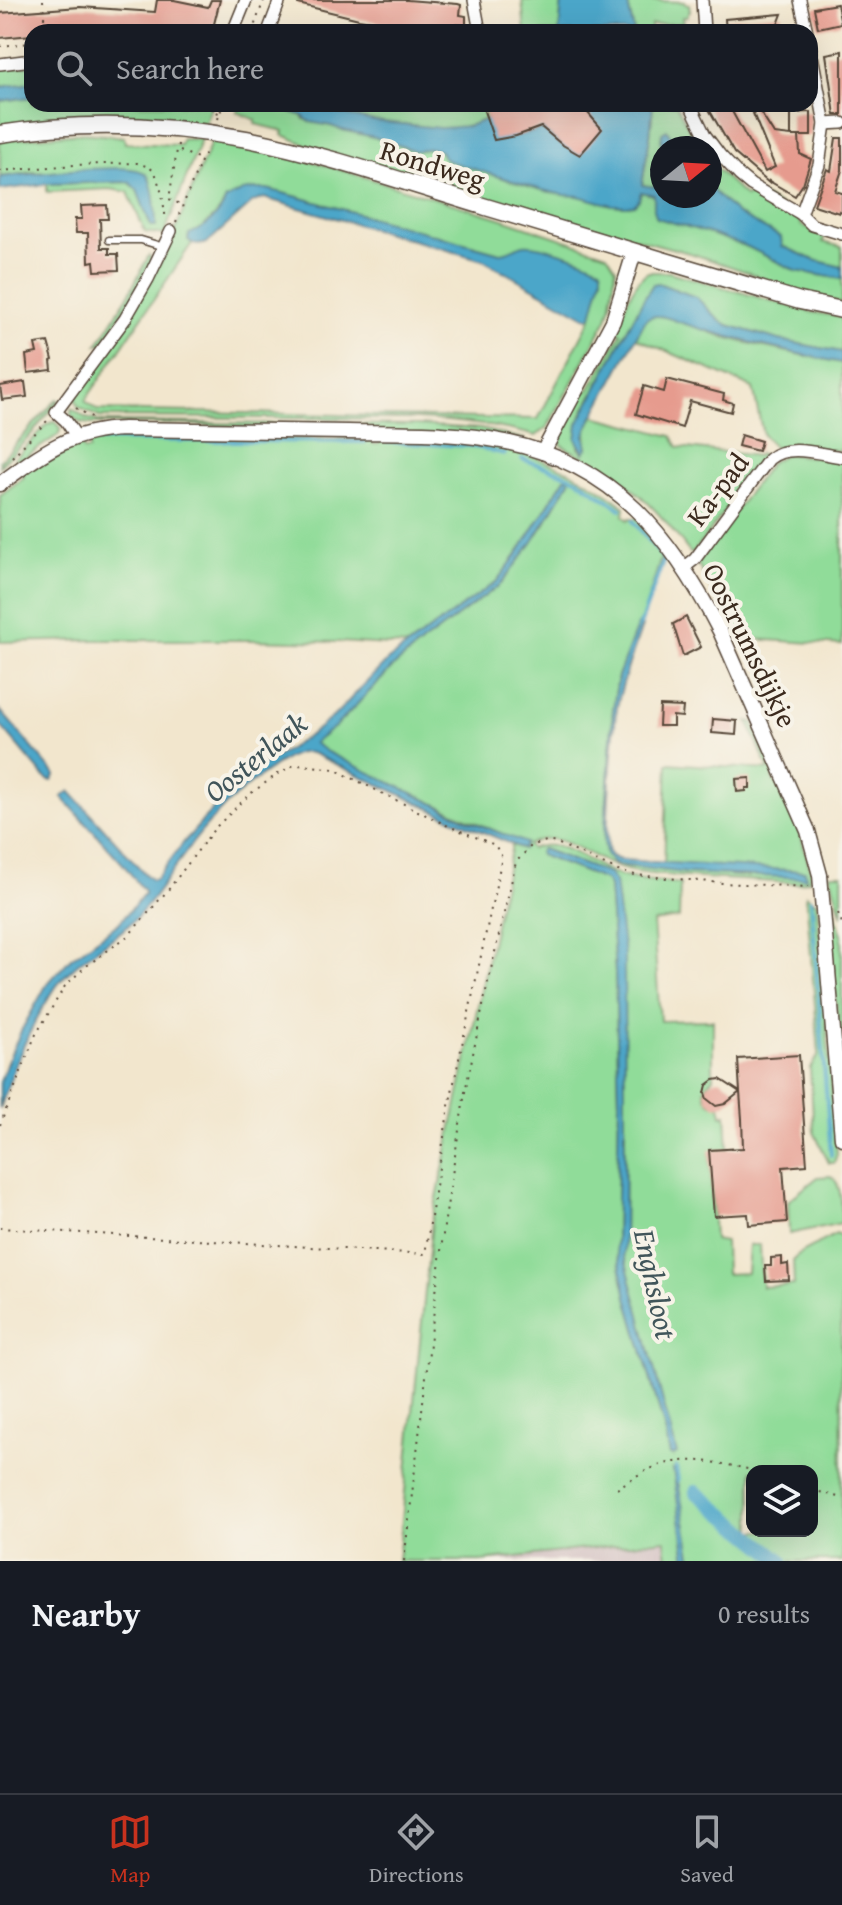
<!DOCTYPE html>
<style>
:root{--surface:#171b24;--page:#242831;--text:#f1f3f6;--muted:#9ea1a6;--line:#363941;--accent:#c8321e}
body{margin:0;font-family:"Gentium Book Plus",serif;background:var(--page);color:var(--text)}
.controls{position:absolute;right:24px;bottom:24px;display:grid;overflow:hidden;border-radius:16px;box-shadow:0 8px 32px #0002}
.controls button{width:72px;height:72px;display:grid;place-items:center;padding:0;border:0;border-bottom:2px solid var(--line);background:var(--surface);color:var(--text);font:40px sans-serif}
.compass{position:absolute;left:650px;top:136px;width:72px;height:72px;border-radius:50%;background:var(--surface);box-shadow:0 8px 32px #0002;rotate:72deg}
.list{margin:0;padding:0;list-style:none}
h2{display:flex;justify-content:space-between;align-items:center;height:104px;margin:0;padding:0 32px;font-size:34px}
h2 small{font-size:26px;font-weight:400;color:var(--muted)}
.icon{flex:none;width:44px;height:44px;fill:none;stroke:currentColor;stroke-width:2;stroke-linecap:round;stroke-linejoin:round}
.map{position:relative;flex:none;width:842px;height:1561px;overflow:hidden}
.search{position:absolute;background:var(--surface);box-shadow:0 8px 32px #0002;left:24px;right:24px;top:24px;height:88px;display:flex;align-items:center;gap:20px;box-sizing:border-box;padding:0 28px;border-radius:24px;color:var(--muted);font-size:30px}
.sheet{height:232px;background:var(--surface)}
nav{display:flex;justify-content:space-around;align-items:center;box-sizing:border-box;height:112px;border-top:2px solid var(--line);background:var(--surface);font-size:22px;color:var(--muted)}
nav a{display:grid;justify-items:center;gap:4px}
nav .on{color:var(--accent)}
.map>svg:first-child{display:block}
.industrial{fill:#d2bfc1}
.green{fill:#90dc99;stroke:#66835c;stroke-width:2;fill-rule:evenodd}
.water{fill:#4ba6c9;stroke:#436874;stroke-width:2}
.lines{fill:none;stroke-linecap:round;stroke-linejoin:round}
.stream{stroke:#4ba6c9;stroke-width:4}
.canal{stroke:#4ba6c9;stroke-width:14}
.building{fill:#e69b8e}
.service-casing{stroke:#564638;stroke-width:9}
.minor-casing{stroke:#564638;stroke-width:14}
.tertiary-casing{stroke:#564638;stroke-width:17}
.secondary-casing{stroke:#564638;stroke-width:19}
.path{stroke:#564638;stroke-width:2;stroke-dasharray:2 6;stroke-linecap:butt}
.service{stroke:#fff;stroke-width:6}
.minor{stroke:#fff;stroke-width:11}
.tertiary{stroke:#fff;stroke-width:14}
.secondary{stroke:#fff;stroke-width:16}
.labels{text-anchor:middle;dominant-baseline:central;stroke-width:8;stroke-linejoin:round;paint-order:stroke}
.street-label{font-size:28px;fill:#3b2a1e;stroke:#f7f3e8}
.water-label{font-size:30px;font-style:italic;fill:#41555a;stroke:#f7f3e8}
</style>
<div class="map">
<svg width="842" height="1561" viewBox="0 0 842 1561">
<rect width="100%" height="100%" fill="#f7f3e8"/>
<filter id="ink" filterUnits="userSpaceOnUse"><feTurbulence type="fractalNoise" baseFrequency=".0125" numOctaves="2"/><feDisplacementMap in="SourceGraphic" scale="16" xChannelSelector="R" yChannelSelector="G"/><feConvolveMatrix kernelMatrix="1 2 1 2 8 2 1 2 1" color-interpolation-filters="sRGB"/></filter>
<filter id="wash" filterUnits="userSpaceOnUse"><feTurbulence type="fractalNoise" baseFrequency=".006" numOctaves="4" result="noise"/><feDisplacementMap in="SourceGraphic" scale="32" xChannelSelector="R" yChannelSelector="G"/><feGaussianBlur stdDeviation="1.8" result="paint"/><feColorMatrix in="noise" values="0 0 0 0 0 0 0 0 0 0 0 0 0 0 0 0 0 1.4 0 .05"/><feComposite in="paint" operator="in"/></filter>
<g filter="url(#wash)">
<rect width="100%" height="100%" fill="#f2e6cd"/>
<!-- industrial -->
<polygon class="industrial" points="665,1540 667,1561 481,1561"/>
<!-- green -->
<g class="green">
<polygon points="522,0 562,0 559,32 525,32"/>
<polygon points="627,0 685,2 685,4 689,4 690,12 688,13 688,17 682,17 683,23 651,25 651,32 634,32"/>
<polygon points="32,65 32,83 0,87 0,68"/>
<polygon points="32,97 32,104 212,104 204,125 0,127 0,101"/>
<path d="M240,104h35l1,3 25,8 3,4 70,18 42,14 15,-3 9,3 3,6c33,11 67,25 100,33 13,4 25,4 37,6 19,3 35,13 54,9l7,-13 14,3 -1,15 54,23 40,14 48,24 46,8v24l-42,-10 -53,-21 -54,-18 -85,-23 -79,-18 -207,-62 -39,-16 1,-4 -29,-7 1,-4 -19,-8z"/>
<path d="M313,104h57l62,6 1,-6h58l-8,5 4,10 -19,7 -12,3c-34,-1 -117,-8 -143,-25z"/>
<polygon points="653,104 676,104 699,148 679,148 667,131 662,134 659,172 655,187 642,185 650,137"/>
<polygon points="82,133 124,137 125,143 180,145 182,139 201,139 164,235 145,232 128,192 110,189 47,192 47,184 129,182 137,190 151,226 156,225 149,178 33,172 0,177 0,140"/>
<path d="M212,140l86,17 202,61 107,36 9,14 -5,36 -4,15 -60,109 -11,8c-39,-11 -77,-15 -118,-17l-319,-2 -21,-10 -3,-8 1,-4 47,-65 46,-84zM256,189h11l31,8 202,56h6l21,-8 35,8 30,63 -54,103 -441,-9 -12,-9 107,-158 -4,-4 1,-4c16,-8 30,-19 37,-36z"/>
<polygon points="710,163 746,197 753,190 797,216 802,226 825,233 823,242 842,247 842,267 814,260 782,246 780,237 737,214 710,188"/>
<polygon points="149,255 152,260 131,300 102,344 97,345 128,296"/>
<path d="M648,272h21l142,40 31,5v35l-63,-12 -51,-15 -8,-4 -24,-24 -38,-14 -15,17 -61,114 -3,34 5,5 3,-6 -1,-16 8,-15 78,20 6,11 80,9 1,-3 7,4 -73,96h-3c-20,-27 -41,-53 -69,-73 -19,-14 -40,-24 -60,-35l-1,-12 22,-41 7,-2 32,-57 -5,-4c8,-18 15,-46 32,-57z"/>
<path d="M651,315c25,1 50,15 73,22 39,11 79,18 118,26v87l-20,1 -37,-6 -9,4 -13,-14 -10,-47 -117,-50 10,-19z"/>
<polygon points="57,399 59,401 27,439 0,466 0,461"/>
<polygon points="71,408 86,418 101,422 418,425 480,429 525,439 168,424 89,424 80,422 71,416"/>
<polygon points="55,421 61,428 58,435 18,462 15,458 48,424"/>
<path d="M115,436l258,3v5h6l3,-7c29,2 59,2 88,5 55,6 112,30 155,65l-1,9 4,4 2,-2h8l52,67 -3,4 -25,-35 -18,59 -26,63 -5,33 -9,132c4,15 2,21 19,25l127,11 -86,-10 4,-104 101,7 -21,-49 5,1 25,51 -6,5 3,5 6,-1 17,43 13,48 -2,7 -10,3c-41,-2 -83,-4 -124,-7 -19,-2 -38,-2 -55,-8 -29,-8 -62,-43 -92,-23l3,4c30,-14 60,17 87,26 19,6 42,6 62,9l-1,34 -26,4 7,99 53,-1v58c-13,10 -10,26 7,27l2,10 4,-1 2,36 -18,3 4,87 11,2 1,32 21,-1 2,-28h11l2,42 32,-2 -1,-25 9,-8 34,-18 5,2 1,325h-175l-2,-21 -184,21h-83l34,-340 80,-376 11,4 2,-5c-51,-22 -101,-45 -152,-69 -19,-10 -43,-18 -60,-32l23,-17 57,-59 30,-25 78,-58 43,-59 26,-45 -5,-2 -46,74 -23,30 -12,10 -77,54 -69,-4 -87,-2h-155l-96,2v-147l24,-18 -2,-4 15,-10 45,-23 1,10h6v-12zM542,849l67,25 8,23 8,209 -1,149 49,201 -3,-2 -5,-24 -37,-129 -12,-54 3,-145 -4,-130 -6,-86 -4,-6 -65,-25zM752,1471h60v60h-60z"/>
<polygon points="785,454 842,460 842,645 736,638 723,611 697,563 771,462"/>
<polygon points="830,874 842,874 842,916"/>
<polygon points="826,886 842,935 842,1071"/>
<polygon points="806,895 817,903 837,1154 834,1163 829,1163 814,1132 810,1068 819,1054"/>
<path d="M832,1176c10,10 10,31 10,47l-53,11 -1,-33 30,-24z"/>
</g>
<!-- water -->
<g class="water">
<polygon points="562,0 627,0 634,32 559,32"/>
<polygon points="32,83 32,97 0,101 0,87"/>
<polygon points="275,104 313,104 322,110 374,121 441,128 468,126 487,119 516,136 543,129 561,144 587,114 578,104 653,104 650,137 642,185 655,187 659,172 662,133 667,130 679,148 662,148 662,196 710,196 710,188 737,214 781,237 782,246 814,260 842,267 842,279 796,271 748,247 708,233 657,218 654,210 654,195 641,192 639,200 634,205 627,206 612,205 578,196 563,195 542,190 448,161 443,157 440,151 431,148 416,151 374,137 342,130 331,126 310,122 301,115 276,107"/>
<path d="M81,169c14,0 55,-4 65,5 8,7 10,41 10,52h-5l-14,-36 -8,-8 -82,2 -47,6v-13z"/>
<path d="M256,189h11l31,8 202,56c9,0 15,-6 24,-8 12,-2 67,16 78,24v8l-10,39 -5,2 -104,-58 -219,-62 -11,4 -46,41c-8,3 -13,2 -19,-3l1,-6c16,-6 31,-18 37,-35l17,-8z"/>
<path d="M658,283l38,14 24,24 8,4 51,15 63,12v11c-55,-11 -107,-23 -160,-40 -12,-4 -25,-11 -36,-4l-59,109 -2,8 2,12 -3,5 -8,-14 2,-15 65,-124 10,-16z"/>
<path d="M565,478h3l2,3 -38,62 -31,41 -78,58 -30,25 -57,59 -22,17 13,9 143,69 56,22 -3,6 -68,-29 -141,-66c-15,-5 -27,4 -39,12 -36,24 -68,55 -92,90 -16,22 -29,44 -48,63 -24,25 -59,39 -79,68 -26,38 -42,79 -56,122v-26l7,-21 14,-31 26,-47 24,-26 48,-35 25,-29v-3l-22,-28 -60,-66 8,-6 76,84 6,5 4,-1 28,-37 38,-43 39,-32 50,-33 23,-18 54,-56 108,-78 23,-30z"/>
<path d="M638,624l4,2c-9,27 -20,54 -25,82 -3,18 -14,137 -7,147 3,3 7,4 11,5l184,11 1,7 -120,-5 -69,-8 -4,-1 -7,-9 -2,-14 9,-132 5,-33z"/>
<polygon points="0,710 55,774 55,776 52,781 46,779 0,725"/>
<polygon points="542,849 609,874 615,882 624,955 625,1106 624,1255 677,1454 673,1456 670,1455 665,1430 628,1301 616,1247 619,1102 615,972 609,886 605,880 540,855 539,852"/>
<polygon points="673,1469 676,1469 692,1561 686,1561"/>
</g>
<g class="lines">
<!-- stream -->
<g class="stream">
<polyline points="96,440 365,442"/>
<polyline points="386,442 471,446 505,454"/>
<polyline points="522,459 560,472 578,480 621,509"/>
<polyline points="633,521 664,559 640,625"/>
<polyline points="811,899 831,1155"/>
<polyline points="676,1467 678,1480"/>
</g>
<!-- canal -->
<polyline class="canal" points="696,1492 782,1561"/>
</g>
<g id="blocks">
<!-- building -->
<g class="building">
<polygon points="157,0 174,0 208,7 211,0 220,0 212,32 32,32 32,35 0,38 0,13 80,7 155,12"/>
<polygon points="298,0 407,0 458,4 461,5 460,15 466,16 466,25 438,24 438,28 396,25 359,19 298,4"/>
<polygon points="837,4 841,23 818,28 814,8"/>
<polygon points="782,14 775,32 726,32 725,19"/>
<polygon points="842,51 842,115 835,115 826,54"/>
<polygon points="491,104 578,104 588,113 602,129 580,155 561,144 541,127 516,136 494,140 483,108"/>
<polygon points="706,104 728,104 765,172 775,167 750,106 755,104 774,134 791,136 791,113 811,112 811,136 792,136 799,136 800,154 811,159 803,184 795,196 769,181 769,183 734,153"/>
<polygon points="836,138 842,138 842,170 835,191 842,193 842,212 839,211 839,213 814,205 827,169 831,171"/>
<polygon points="107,205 108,219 100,219 101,248 109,248 109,254 118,254 119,270 95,271 94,261 89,262 88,233 76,233 75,219 82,219 81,206"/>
<polygon points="48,342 53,360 51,361 52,370 28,373 26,355 37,353 35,344"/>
<polygon points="667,379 724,394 723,400 733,403 731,412 690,401 682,428 636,414 644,386 664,392"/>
<polygon points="25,382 27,397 2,400 0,386"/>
<polygon points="741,435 761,441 758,451 738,446"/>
<polygon points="686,617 701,647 683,656 673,624"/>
<polygon points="660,706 683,707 682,717 673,716 673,726 659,726"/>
<polygon points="713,719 737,721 736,735 712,733"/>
<polygon points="750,778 750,788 746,788 746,791 737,792 736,779"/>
<polygon points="799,1055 807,1165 783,1167 787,1222 749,1225 748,1214 714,1216 709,1150 743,1148 742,1119 740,1092 725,1104 716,1106 707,1099 705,1093 707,1085 714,1080 720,1079 740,1092 738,1059"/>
<polygon points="782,1257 782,1265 788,1264 789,1280 766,1281 765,1266 771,1266 771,1258"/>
</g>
</g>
</g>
<g filter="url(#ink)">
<use href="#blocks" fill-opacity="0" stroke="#564638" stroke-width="2"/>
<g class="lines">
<defs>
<polyline id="service" points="109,240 141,240 164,247"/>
<g id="minor">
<polyline points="474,0 480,32"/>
<polyline points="702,0 704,32"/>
<polyline points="800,0 807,32"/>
<polyline points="233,32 246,0"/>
<polyline points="268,32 280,0"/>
<polyline points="0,64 32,60"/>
<polyline points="690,104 705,135 720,155 739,175 751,185 801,214 812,225 842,234"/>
<polyline points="825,124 842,123"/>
<polyline points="801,214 819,165 825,124 810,45"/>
<polyline points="76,436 66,421 56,412 125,319 148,279 171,231"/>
<path d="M685,567l10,-8 74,-100c19,-16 50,-5 73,-2"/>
</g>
<g id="tertiary">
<polyline points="543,452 613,321 634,253"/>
<path d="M0,484c40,-30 71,-54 124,-55 75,1 150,2 224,3 53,1 106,-1 158,10 110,23 165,94 214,189l88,200 12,44 22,263"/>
</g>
<path id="secondary" d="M0,134c81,-13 166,-10 247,5 81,16 160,44 239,68 105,32 209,63 314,94l42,9"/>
</defs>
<!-- service casing -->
<use href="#service" class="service-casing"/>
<!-- minor casing -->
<use href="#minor" class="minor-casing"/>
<!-- tertiary casing -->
<use href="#tertiary" class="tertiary-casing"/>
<!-- secondary casing -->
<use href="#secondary" class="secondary-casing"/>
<!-- path -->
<g class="path">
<polyline points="43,0 45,32"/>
<polyline points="252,32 264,0"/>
<polyline points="0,46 32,43"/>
<polyline points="213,108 212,111 219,113"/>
<polyline points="218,119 223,104"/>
<polyline points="178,144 169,199 182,205"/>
<polyline points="180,151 200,159"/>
<polyline points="0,171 75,165 137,163 149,167 155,172 162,194 166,220"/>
<polyline points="176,222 206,149"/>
<polyline points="76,408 89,416 95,418"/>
<polyline points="12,457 47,421"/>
<polyline points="838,913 842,923"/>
<polyline points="0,1125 35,1036 65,986 85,967 129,935 168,890 215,828 250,794 279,773 292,766 303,765 334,769 446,825 495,845 502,857 449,1106 425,1254 0,1228"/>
<path d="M617,1489c50,-38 82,-31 139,-18"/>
<polyline points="812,1490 842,1498"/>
<polyline points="404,1561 444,1226 465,1092 488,982 516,862 531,846 546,841 557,843 618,871 635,875 722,883 809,887"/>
</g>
<!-- service -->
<use href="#service" class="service"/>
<!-- minor -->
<use href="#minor" class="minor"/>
<!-- tertiary -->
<use href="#tertiary" class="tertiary"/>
<!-- secondary -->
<use href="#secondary" class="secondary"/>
</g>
</g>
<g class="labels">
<!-- street labels -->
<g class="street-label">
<text transform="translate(433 164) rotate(17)">Rondweg</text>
<text transform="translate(717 489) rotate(-53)">Ka-pad</text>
<text transform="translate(751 645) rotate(64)">Oostrumsdijkje</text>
</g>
<!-- water labels -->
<g class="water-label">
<text transform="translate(255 757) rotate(-39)">Oosterlaak</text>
<text transform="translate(656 1284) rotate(78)">Enghsloot</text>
</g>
</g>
</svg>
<div class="controls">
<button><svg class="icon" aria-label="layers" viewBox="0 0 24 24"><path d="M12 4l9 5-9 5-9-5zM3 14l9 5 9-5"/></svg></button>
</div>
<svg class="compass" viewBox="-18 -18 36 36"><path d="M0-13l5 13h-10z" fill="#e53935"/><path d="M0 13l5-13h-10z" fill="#9ea1a6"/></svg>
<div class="search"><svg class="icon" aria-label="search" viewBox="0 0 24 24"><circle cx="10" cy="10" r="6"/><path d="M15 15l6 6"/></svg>Search here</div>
</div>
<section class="sheet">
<h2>Nearby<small>0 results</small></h2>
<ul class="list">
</ul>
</section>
<nav>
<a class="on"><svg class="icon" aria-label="map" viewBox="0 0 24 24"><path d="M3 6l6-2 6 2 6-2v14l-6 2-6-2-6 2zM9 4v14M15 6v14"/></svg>Map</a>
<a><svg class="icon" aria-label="directions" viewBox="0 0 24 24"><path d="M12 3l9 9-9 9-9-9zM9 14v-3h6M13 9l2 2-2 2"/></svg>Directions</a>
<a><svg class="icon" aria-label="saved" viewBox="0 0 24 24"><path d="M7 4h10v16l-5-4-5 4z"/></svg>Saved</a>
</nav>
